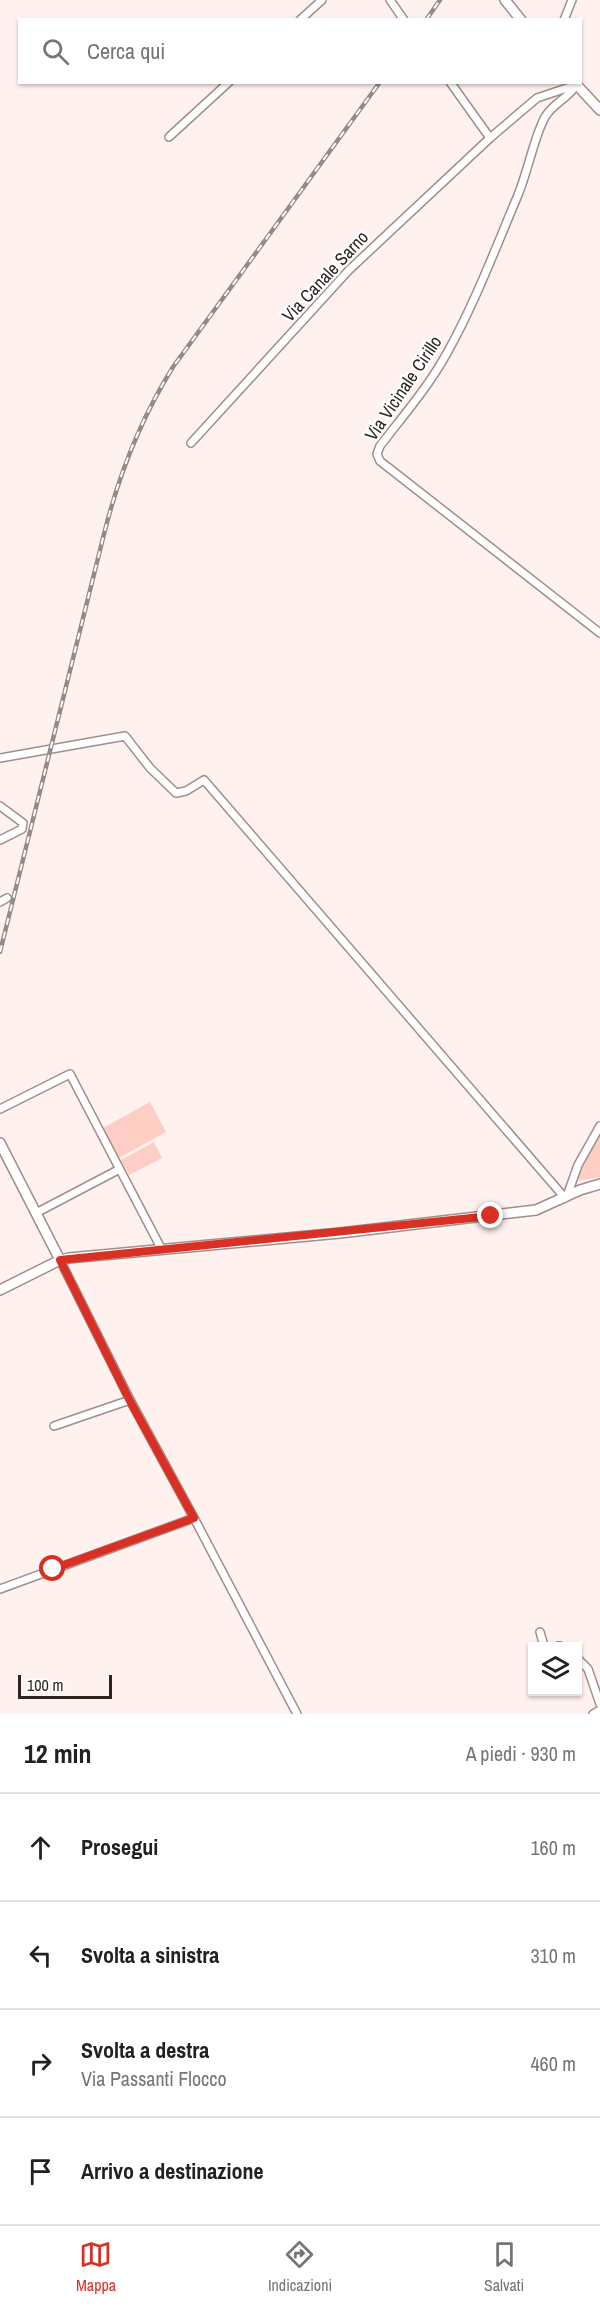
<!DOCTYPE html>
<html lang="it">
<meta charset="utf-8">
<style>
:root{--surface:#fff;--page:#f6f6f6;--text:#202124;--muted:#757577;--line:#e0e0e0;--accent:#d93025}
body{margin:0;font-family:"Archivo Narrow",sans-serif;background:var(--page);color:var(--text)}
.controls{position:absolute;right:18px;bottom:18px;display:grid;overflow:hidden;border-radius:0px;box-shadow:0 2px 4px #0004}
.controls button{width:54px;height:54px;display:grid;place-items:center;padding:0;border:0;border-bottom:2px solid var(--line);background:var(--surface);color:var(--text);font:30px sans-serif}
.scale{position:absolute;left:18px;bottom:15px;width:94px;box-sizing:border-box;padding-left:6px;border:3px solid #2d2523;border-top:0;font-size:16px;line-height:21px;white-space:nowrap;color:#2d2523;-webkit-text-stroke:4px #fff;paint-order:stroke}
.stop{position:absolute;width:18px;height:18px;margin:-14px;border:4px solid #d93025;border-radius:50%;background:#fff}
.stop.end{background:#d93025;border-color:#fff;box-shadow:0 2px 6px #0008}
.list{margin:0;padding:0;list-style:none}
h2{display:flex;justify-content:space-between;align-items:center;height:78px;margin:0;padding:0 24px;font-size:26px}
h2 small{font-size:20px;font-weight:400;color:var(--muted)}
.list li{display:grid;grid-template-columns:39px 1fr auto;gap:18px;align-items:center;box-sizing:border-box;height:108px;padding:0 24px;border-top:2px solid var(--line)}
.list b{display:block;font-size:22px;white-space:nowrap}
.list p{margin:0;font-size:20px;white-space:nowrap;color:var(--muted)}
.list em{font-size:20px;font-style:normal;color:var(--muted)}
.icon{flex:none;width:33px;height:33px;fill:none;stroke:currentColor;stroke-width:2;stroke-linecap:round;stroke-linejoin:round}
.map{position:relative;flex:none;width:600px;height:1714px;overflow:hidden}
.search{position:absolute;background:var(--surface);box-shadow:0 2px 4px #0004;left:18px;right:18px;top:18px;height:66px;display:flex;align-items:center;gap:15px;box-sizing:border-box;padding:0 21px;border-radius:0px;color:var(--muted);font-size:22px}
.sheet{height:510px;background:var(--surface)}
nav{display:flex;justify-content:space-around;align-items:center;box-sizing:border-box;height:84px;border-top:2px solid var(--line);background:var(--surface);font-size:16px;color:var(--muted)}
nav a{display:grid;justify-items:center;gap:3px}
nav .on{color:var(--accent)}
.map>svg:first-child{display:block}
.green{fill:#fecec4}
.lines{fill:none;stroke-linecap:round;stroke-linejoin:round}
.street-casing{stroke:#a28d89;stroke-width:10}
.secondary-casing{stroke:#a28d89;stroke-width:12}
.street{stroke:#fff;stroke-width:7}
.secondary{stroke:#fff;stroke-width:9}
.rail-casing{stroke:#958a88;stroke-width:4.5}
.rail{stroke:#fff;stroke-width:2;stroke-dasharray:7;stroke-linecap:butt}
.route{stroke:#d93025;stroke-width:8}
.labels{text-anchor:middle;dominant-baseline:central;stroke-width:5;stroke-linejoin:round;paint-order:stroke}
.street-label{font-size:18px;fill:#2d2523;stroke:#fff}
</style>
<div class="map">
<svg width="600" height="1714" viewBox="0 0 600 1714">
<rect width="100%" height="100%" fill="#fff1ee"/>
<!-- green -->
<g class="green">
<polygon points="150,1102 166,1132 119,1158 103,1128"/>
<path d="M600,1132v45l-23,4c0,-17 14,-35 23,-49z"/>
<polygon points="154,1142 162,1158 129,1175 121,1160"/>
</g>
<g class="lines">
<defs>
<g id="street">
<polyline points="390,0 404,20"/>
<polyline points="300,20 322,0"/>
<polyline points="564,20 572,0"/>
<polyline points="450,82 490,138 537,98 576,85"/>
<path d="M576,85c-8,14 -23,18 -31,32 -11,20 -17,54 -27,78 -22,52 -43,108 -71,158 -18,33 -44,63 -67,93l-3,8 3,7 220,172"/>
<polyline points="169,137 229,82"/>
<polyline points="191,443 349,270 490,138"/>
<polyline points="0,758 125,736 150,768 176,793 186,791 204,780 565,1198"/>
<polyline points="0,806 23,823 22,829 0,840"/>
<polyline points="0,902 7,898"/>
<polyline points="0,1109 70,1074 162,1250"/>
<polyline points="567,1196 578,1165 600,1126"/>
<polyline points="36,1213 116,1171"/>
<polyline points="60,1260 130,1400 194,1518 297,1714"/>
<polyline points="54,1426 130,1400"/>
<polyline points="0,1589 194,1518"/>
<polyline points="540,1632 544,1646"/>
<polyline points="558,1646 560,1646"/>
<polyline points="578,1659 588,1669 600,1704"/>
<polyline points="593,1714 600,1710"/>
</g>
<g id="secondary">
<polyline points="505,0 521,20"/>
<polyline points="574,82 600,110"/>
<polyline points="0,1143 60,1260"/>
<polyline points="0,1290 60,1260 69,1258 340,1233 536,1210 580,1190 600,1184"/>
</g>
</defs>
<!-- street casing -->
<use href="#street" class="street-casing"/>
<!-- secondary casing -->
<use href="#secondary" class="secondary-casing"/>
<!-- street -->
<use href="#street" class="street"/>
<!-- secondary -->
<use href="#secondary" class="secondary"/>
<defs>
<g id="rail">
<polyline points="426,20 440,0"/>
<path d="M0,952l104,-418c15,-60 36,-114 69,-167l207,-285"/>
</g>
</defs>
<!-- rail casing -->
<use href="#rail" class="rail-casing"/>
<!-- rail -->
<use href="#rail" class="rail"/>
</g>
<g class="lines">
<!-- route -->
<polyline class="route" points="53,1569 194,1518 130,1401 60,1260 491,1216"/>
</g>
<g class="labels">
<!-- street labels -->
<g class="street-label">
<text transform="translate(325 276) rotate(-47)">Via Canale Sarno</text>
<text transform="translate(403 388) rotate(-56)">Via Vicinale Cirillo</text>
</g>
</g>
</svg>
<div class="controls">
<button><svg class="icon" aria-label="layers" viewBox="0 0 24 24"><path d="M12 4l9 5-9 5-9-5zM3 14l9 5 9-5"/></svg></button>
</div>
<div class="scale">100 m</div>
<div class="stop" style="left:53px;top:1569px"></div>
<div class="stop end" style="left:491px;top:1216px"></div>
<div class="search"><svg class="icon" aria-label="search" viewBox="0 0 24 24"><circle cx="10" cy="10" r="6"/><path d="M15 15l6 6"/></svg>Cerca qui</div>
</div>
<section class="sheet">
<h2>12 min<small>A piedi · 930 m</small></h2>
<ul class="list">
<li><svg class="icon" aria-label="ahead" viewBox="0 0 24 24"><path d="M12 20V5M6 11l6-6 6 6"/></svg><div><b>Prosegui</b></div><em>160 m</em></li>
<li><svg class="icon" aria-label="left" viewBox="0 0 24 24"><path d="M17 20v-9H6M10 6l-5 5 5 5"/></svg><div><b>Svolta a sinistra</b></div><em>310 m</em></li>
<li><svg class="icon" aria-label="right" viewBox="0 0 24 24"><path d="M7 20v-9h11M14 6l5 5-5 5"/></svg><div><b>Svolta a destra</b><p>Via Passanti Flocco</p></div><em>460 m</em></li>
<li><svg class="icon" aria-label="arrive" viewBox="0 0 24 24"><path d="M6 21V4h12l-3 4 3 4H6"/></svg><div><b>Arrivo a destinazione</b></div></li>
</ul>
</section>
<nav>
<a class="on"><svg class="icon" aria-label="map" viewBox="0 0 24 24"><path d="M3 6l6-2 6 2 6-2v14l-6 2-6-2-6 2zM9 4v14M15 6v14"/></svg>Mappa</a>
<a><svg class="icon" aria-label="directions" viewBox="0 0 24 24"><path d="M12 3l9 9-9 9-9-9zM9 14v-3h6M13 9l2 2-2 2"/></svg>Indicazioni</a>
<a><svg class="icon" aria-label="saved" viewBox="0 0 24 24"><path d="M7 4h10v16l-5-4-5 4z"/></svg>Salvati</a>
</nav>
